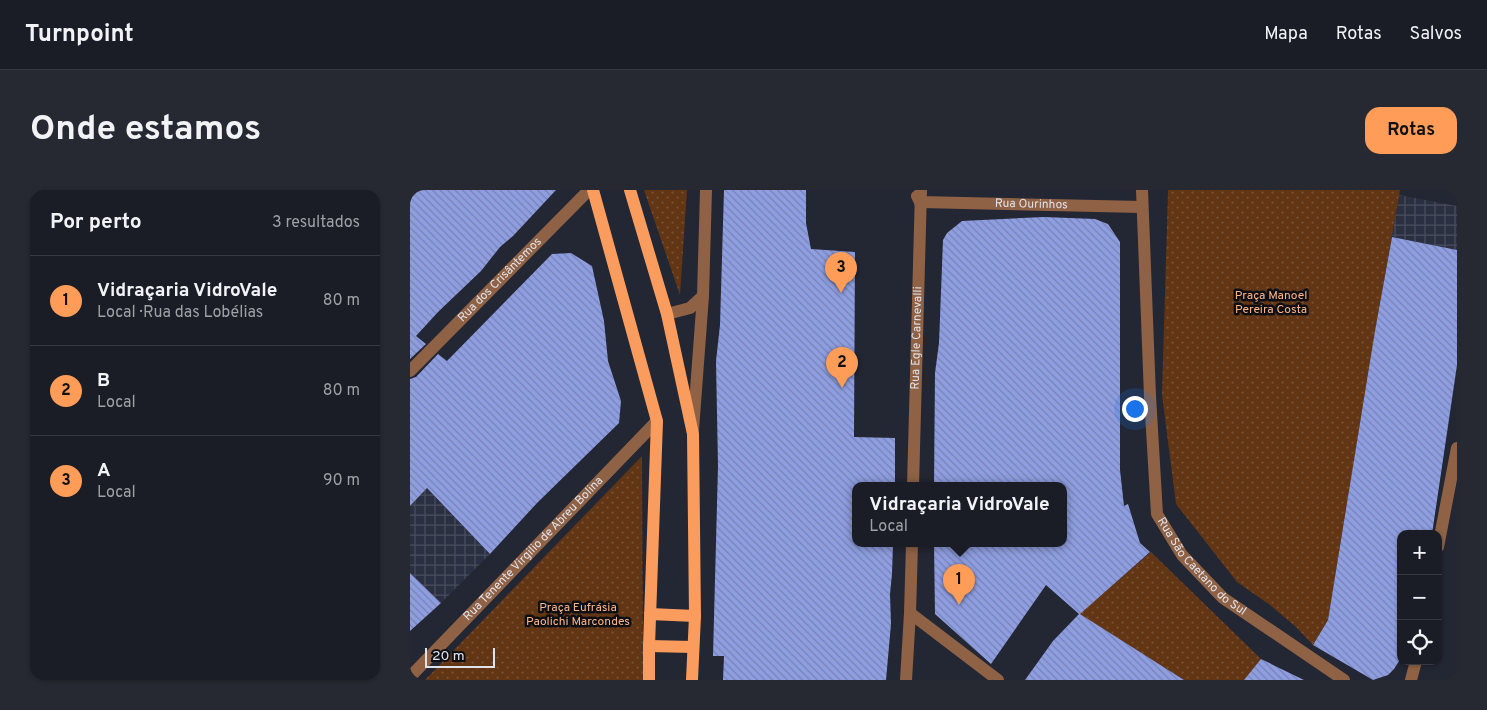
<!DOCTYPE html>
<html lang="pt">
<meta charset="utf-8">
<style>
:root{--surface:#1a1c26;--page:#272932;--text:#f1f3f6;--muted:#9fa1a7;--line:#383a43;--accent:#fe9c58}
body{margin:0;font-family:Overpass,sans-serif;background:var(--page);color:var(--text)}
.controls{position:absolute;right:15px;bottom:15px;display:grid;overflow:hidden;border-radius:10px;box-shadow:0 1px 4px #0004}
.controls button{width:45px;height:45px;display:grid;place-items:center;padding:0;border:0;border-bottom:1px solid var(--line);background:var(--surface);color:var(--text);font:25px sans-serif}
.scale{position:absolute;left:15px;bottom:12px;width:70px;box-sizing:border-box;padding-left:5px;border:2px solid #e0e2eb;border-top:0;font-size:14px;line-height:18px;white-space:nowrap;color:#e0e2eb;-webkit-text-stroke:4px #0e0f15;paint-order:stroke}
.you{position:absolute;left:724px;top:218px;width:18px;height:18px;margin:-12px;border:4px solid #fff;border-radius:50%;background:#1a73e8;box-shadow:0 0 0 8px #1a73e833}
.badge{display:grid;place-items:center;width:32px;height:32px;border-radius:50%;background:var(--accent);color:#111;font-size:16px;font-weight:700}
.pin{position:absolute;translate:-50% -41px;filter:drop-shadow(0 1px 2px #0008)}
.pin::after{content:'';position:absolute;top:26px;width:18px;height:15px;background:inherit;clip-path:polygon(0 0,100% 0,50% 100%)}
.popup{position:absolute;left:442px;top:292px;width:215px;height:65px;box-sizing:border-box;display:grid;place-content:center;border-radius:10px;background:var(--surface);filter:drop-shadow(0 1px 4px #0005);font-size:16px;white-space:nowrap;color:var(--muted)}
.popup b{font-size:19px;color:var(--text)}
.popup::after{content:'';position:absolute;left:50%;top:100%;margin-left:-10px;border:10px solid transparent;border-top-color:var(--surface)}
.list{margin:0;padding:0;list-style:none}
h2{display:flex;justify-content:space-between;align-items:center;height:65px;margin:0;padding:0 20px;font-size:21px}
h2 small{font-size:16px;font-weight:400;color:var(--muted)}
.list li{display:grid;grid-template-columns:32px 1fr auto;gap:15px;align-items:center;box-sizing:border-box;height:90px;padding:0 20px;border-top:1px solid var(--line)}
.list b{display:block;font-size:19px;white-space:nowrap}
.list p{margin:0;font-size:16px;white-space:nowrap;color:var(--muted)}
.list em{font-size:16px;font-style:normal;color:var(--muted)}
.icon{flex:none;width:28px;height:28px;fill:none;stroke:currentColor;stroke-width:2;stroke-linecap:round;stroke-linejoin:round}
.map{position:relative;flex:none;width:1047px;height:490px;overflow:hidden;border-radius:15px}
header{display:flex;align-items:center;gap:30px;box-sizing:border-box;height:70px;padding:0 25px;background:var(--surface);border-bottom:1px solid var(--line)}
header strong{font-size:24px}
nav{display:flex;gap:28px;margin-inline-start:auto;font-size:18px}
.intro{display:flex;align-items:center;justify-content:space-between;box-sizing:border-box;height:120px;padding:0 30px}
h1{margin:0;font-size:35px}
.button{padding:12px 22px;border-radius:15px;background:var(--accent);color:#111;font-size:18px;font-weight:700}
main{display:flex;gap:30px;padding:0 30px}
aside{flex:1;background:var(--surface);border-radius:15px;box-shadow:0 1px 4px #0004}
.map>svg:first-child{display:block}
.industrial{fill:url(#industrial-grid)}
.green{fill:url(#green-dots)}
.building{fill:url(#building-back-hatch)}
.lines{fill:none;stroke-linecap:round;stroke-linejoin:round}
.minor{stroke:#8f6245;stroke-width:12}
.major{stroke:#f99c5d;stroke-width:12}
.labels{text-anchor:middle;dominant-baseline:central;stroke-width:5;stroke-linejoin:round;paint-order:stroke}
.street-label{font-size:12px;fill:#e0e2eb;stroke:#0e0f15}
.park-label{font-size:12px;fill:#feb687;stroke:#0e0f15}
</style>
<header>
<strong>Turnpoint</strong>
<nav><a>Mapa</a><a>Rotas</a><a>Salvos</a></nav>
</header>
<div class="intro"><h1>Onde estamos</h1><a class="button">Rotas</a></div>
<main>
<aside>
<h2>Por perto<small>3 resultados</small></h2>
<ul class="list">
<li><span class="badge">1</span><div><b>Vidraçaria VidroVale</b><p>Local · Rua das Lobélias</p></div><em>80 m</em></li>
<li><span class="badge">2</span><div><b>B</b><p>Local</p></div><em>80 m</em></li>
<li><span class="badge">3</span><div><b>A</b><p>Local</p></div><em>90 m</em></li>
</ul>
</aside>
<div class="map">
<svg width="1047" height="490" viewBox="0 0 1047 490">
<defs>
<pattern id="industrial-grid" width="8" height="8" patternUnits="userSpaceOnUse" patternTransform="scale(1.25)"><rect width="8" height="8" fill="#2a2f41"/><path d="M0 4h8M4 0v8" fill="none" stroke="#494d5d"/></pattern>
<pattern id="green-dots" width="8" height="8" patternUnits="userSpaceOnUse" patternTransform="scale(1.25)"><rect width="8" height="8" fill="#623514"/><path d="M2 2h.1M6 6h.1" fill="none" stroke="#785236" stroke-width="1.8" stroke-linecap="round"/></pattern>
<pattern id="building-back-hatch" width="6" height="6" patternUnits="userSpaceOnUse" patternTransform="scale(1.25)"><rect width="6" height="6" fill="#8e9ee1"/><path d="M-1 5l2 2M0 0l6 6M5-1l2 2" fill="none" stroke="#7883b2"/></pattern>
</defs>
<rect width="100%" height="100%" fill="#232633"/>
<!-- industrial -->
<g class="industrial">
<polygon points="989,5 1047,16 1047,60 982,47"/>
<polygon points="17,298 80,364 31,413 0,383 0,316"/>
</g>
<!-- green -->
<g class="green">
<polygon points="234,0 277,0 270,105"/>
<polygon points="758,0 990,0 967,131 918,430 903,455 886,437 860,415 827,392 766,314 752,205"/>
<polygon points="232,266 233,490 15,490"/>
<polygon points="741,362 851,469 835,490 774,490 669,424"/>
</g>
<!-- building -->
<g class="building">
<polygon points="0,0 146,0 103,46 90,57 71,81 28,122 6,146 16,154 0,169"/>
<polygon points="314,0 396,0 396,33 401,59 445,62 444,247 485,248 485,296 445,296 445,354 483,354 482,384 480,404 481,434 476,490 313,490 314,466 303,466 308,276 306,171 310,135"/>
<polygon points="634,27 685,29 698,34 710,52 710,280 714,316 718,314 730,353 740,362 670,424 774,490 615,490 643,451 669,424 636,395 581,474 525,424 524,354 653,354 653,296 524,296 525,183 529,153 533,50 537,43 552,31"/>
<polygon points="982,47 1047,60 1047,175 1022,344 991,344 991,468 984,479 978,485 963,490 903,455 918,430 965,141"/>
<polygon points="161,63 182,76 194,131 198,171 211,211 209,233 127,313 80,364 17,298 0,316 0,189 6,187 28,164 37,171 142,64"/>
<polygon points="0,383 31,413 0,441"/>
<polygon points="851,469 894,490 834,490"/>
</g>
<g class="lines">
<!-- minor -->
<g class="minor">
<path id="s1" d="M732,0l8,206 7,118 25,41 41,43 121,82"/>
<path id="s2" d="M507,6l3,6 222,5"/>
<polyline points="257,124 280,118 293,106"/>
<path id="s3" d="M0,181l179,-181"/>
<polyline points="283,240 293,106 296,0"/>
<path id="s4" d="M503,296l8,-296"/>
<polyline points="1028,357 1047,258"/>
<polyline points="500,423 588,490"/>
<path id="s5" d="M0,487l247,-256"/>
<polyline points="496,490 500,423 502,354"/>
<polyline points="1001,490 1006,471"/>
</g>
<!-- major -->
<g class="major">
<polyline points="183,0 247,231 239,456 239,490"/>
<polyline points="220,0 257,124 283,244 285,426 282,490"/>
<polyline points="240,424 285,426"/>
<polyline points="239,456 283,457"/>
</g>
</g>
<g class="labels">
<!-- street labels -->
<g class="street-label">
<text stroke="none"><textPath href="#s2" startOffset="118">Rua Ourinhos</textPath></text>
<text stroke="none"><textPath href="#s3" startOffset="128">Rua dos Crisântemos</textPath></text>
<text stroke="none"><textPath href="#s4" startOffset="148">Rua Egle Carnevalli</textPath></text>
<text stroke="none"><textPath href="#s5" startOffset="178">Rua Tenente Virgilio de Abreu Bolina</textPath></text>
<text stroke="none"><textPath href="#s1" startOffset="394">Rua São Caetano do Sul</textPath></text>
</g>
<!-- park labels -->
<g class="park-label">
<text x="861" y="106">Praça Manoel<tspan x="861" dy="14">Pereira Costa</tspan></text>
<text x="168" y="418">Praça Eufrásia<tspan x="168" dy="14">Paolichi Marcondes</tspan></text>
</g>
</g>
</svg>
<div class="controls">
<button>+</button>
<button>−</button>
<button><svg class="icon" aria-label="locate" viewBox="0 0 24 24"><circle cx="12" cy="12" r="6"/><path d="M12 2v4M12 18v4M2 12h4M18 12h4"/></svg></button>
</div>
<div class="scale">20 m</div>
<div class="you"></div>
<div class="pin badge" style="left:549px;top:415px">1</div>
<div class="popup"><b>Vidraçaria VidroVale</b>Local</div>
<div class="pin badge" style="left:432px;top:198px">2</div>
<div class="pin badge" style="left:431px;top:103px">3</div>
</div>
</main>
